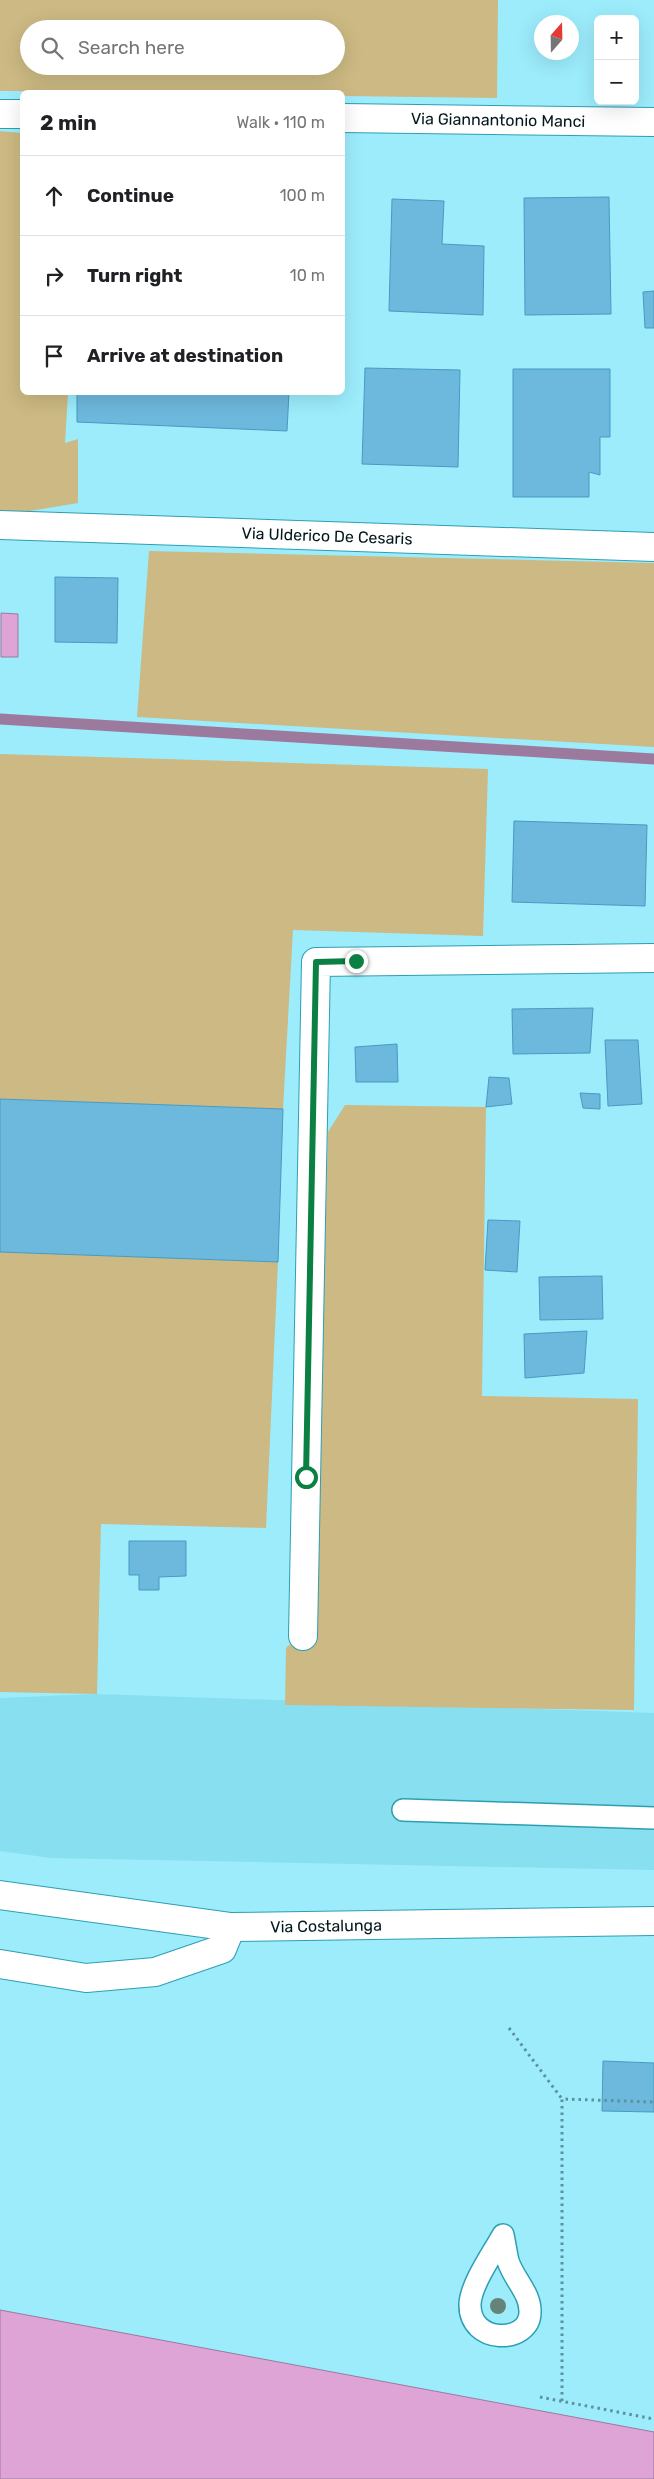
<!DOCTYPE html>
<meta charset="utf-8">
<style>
:root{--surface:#fff;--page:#f2f2f2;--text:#202124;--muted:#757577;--line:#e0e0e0}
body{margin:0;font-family:Rubik,sans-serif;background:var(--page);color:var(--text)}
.controls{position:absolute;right:15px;top:15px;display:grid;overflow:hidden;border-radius:8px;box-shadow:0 5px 20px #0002}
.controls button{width:45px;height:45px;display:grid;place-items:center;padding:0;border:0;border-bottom:1px solid var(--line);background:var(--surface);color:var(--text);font:25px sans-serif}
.compass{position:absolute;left:534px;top:15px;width:45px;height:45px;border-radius:50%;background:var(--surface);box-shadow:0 5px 20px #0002;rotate:20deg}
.stop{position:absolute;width:15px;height:15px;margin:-11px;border:4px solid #0b8043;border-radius:50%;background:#fff}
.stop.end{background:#0b8043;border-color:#fff;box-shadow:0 1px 5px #0008}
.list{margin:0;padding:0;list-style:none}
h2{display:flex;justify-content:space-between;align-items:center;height:65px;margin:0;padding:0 20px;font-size:21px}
h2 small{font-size:16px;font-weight:400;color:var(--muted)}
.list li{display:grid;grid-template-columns:32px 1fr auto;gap:15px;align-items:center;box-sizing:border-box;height:80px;padding:0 20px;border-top:1px solid var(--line)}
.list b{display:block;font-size:19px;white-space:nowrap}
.list em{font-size:16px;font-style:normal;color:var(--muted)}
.icon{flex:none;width:28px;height:28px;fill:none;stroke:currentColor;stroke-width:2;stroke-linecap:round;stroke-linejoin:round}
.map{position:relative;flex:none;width:654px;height:2479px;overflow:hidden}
.search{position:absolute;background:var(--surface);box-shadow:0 5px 20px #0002;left:20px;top:20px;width:325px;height:55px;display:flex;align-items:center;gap:12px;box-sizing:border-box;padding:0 18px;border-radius:28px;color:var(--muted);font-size:19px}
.panel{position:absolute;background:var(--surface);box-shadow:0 5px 20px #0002;left:20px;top:90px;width:325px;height:305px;border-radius:8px}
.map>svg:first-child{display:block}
.built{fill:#87dfef}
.green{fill:#ccb983;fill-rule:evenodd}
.water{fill:#dda4d5;stroke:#9b7a9d}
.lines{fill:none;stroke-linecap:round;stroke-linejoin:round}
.stream{stroke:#9b7a9d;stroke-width:11}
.building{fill:#6db8dd;stroke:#459bc3}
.lane-casing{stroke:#2d9fb2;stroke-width:24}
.street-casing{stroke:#2d9fb2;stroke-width:30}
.path{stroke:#5a919c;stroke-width:3;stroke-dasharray:2.5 4;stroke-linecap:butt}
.lane{stroke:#fff;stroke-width:21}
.street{stroke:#fff;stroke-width:28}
.tree{fill:#658479}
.route{stroke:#0b8043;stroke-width:6}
.labels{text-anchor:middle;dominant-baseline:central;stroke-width:5;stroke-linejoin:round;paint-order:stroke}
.street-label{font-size:16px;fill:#02171b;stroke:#fefefe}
</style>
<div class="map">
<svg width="654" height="2479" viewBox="0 0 654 2479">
<rect width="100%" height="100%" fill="#9cecfc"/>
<!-- built -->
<polygon class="built" points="97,1694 654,1713 654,1870 51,1858 0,1851 0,1698"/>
<!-- green -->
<g class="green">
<path d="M0,0h498l-1,98 -154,-2 -1,-4 -342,-1zM29,29h307v37h-307z"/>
<polygon points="0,131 22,133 22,392 68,393 65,443 78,439 78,503 0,516"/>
<polygon points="149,551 654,563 654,747 137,717"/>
<polygon points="0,754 488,769 483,936 293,930 283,1109 0,1099"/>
<polygon points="345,1105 486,1107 482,1396 638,1399 634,1710 285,1705 286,1648 315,1620 328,1132"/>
<polygon points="0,1252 278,1262 266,1528 101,1524 97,1694 0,1692"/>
</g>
<!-- water -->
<g class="water">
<polygon points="1,613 18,614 18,657 1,657"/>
<polygon points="0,2310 654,2432 654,2479 0,2479"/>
</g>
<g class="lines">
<!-- stream -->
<polyline class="stream" points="0,719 654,759"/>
</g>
<!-- building -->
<g class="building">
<polygon points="609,197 611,314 525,315 524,198"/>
<polygon points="392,199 444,201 442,244 484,246 483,315 389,311"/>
<polygon points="654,291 654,328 645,328 643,292"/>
<polygon points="365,368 460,370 458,467 362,464"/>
<polygon points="513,369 610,369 610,437 600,437 600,475 589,472 589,497 513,497"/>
<polygon points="77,392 289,392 287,431 77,422"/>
<polygon points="55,577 118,578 117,643 55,642"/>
<polygon points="514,821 647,825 645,906 512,902"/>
<polygon points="593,1008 590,1053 513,1054 512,1009"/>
<polygon points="605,1040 638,1040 642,1104 608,1106"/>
<polygon points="397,1044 398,1082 356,1082 355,1047"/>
<polygon points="489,1077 509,1078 512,1104 486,1107"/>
<polygon points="580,1093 600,1094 600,1109 583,1108"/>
<polygon points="0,1099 283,1109 278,1262 0,1252"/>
<polygon points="488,1220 520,1221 517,1272 485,1270"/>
<polygon points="602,1276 603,1319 540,1320 539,1277"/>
<polygon points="587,1331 584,1373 525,1378 524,1334"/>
<polygon points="129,1541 186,1541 186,1576 159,1577 159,1590 139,1590 139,1575 129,1575"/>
<polygon points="603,2061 654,2063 654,2112 602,2111"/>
</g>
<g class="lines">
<defs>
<g id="lane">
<polyline points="403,1810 654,1818"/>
<path d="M503,2235c2,9 3,18 5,26 6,19 23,32 22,52 -1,31 -61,32 -60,-9 1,-20 23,-51 33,-69z"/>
</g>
<g id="street">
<polyline points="0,114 22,114"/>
<polyline points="342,118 654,122"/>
<polyline points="0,525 654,547"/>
<polyline points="303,1636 316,962 654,958"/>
<polyline points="0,1895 231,1927 654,1921"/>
<polyline points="0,1964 86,1978 155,1972 222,1949 231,1927"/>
</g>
</defs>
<!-- lane casing -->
<use href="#lane" class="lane-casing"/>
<!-- street casing -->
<use href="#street" class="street-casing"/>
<!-- path -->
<g class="path">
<polyline points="509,2028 562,2099"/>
<polyline points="540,2397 654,2419"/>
<polyline points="562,2401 562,2099 654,2102"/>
</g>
<!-- lane -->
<use href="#lane" class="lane"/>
<!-- street -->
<use href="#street" class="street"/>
</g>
<!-- trees -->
<circle class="tree" cx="498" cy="2306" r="8"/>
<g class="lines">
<!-- route -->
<polyline class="route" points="306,1477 316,962 356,961"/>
</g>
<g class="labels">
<!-- street labels -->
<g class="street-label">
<text transform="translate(498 120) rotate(1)">Via Giannantonio Manci</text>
<text transform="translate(327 536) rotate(2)">Via Ulderico De Cesaris</text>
<text transform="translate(326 1926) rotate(-1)">Via Costalunga</text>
</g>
</g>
</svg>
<div class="controls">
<button>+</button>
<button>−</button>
</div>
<svg class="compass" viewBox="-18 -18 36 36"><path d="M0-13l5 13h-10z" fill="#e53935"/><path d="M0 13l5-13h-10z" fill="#757577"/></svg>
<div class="stop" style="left:306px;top:1477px"></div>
<div class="stop end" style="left:356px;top:961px"></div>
<div class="search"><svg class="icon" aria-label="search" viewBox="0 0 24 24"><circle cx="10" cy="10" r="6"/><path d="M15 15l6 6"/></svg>Search here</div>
<section class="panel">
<h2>2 min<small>Walk · 110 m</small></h2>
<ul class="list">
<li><svg class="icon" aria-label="ahead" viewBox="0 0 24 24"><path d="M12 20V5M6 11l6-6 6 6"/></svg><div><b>Continue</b></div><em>100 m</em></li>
<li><svg class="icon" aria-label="right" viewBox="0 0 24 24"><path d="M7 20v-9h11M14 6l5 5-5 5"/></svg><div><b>Turn right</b></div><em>10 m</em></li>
<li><svg class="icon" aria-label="arrive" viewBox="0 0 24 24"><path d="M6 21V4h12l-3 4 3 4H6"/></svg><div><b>Arrive at destination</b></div></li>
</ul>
</section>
</div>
